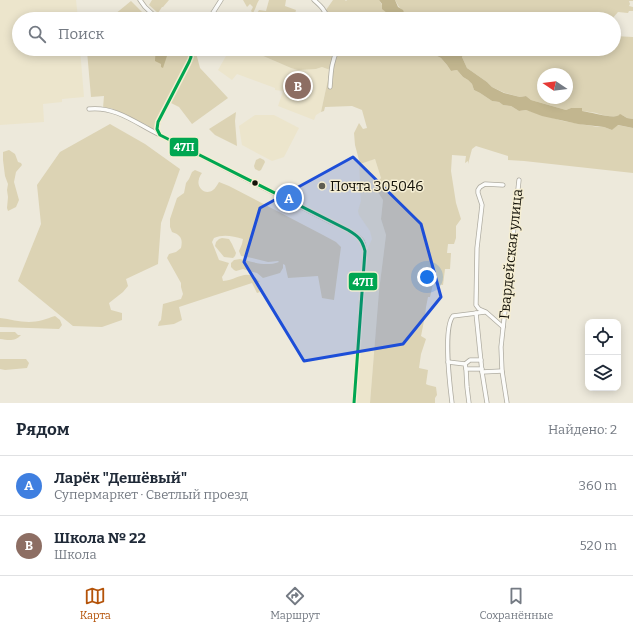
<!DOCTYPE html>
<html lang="ru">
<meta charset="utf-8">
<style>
:root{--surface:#fff;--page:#f6f6f7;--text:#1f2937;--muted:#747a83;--line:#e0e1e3;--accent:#b45309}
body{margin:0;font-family:Bitter,serif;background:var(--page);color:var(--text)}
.controls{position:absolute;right:12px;bottom:12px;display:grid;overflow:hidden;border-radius:8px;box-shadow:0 2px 10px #0003}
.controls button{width:36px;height:36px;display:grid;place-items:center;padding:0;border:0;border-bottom:1px solid var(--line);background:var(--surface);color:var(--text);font:20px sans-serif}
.compass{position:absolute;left:537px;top:68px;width:36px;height:36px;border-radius:50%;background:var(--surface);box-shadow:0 2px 10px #0003;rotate:283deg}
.you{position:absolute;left:427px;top:277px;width:14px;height:14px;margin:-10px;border:3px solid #fff;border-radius:50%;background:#1a73e8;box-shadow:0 0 0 6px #1a73e833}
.badge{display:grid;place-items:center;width:26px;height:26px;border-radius:50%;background:var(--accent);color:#fff;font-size:13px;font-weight:700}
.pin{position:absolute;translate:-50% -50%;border:2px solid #fff;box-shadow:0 1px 4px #0006}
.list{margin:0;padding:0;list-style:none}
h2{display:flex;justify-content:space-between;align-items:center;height:52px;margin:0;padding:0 16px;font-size:17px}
h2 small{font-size:13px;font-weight:400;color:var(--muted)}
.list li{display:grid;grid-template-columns:26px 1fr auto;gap:12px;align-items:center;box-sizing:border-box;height:60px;padding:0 16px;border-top:1px solid var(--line)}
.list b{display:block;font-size:15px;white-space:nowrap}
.list p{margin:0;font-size:13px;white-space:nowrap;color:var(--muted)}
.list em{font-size:13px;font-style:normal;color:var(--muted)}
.icon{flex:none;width:22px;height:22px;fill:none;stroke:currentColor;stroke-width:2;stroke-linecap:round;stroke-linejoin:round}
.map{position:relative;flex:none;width:633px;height:403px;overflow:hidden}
.search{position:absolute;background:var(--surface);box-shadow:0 2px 10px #0003;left:12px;right:12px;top:12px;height:44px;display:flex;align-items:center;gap:10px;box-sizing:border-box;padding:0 14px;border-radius:22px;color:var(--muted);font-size:15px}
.sheet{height:172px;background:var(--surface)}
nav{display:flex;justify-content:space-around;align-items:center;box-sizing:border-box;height:56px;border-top:1px solid var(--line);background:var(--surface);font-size:11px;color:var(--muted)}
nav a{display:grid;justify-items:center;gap:2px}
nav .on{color:var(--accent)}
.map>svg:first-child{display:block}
.built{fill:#ece5cc}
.green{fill:#dcd3b4;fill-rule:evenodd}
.water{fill:#c2b68f}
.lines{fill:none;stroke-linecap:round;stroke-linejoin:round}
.minor-casing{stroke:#afaca1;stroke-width:5}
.minor{stroke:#fcfcfa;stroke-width:3.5}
.bus-1-casing{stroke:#f5eed3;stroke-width:6}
.bus-1{stroke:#00a651;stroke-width:3}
.marked{fill:#1d4ed8;fill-opacity:0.2;stroke:#1d4ed8;stroke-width:3;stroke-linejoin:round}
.bus-dot{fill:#131108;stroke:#f5eed3;stroke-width:1.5}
.poi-dot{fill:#5f5d52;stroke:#f5eed3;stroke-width:1.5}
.labels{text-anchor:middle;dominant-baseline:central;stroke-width:3;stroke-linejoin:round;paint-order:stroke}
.poi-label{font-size:14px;fill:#131108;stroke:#f5eed3;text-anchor:start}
.street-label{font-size:14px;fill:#131108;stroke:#f5eed3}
.line-badge{stroke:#f5eed3;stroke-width:1.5}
.badge-label{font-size:11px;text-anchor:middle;font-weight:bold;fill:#fff}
</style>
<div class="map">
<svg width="633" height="403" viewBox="0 0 633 403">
<rect width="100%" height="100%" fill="#ede9db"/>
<!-- built -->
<g class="built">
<polygon points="0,0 76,0 78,19 19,19 19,49 80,49 84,97 62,99 62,102 43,104 44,122 0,125"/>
<polygon points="230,49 247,49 291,68 298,69 316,69 322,67 330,70 321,112 316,115 314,120 278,106 283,91 275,90 275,88 237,74 232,80 218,70"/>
<polygon points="255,115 274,115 299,128 284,157 272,161 242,145 239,126"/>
<polygon points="375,159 381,178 374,186 383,200 381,219 386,235 379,291 370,403 356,403 362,305 367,250 372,239 370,231 359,215 358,211 361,201 359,164"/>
</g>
<!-- green -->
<g class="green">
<polygon points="152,0 169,0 163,7 162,7 158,13 149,5"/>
<path d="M243,0h16c-3,5 -3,8 -6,13l-2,-2 2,-4 -3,-3 -3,3z"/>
<polygon points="269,0 286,0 285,6 296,10 294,18 295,19 255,19 254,18 259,10 266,11"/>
<polygon points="333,0 345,0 346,1 347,0 379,0 387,13 392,13 395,19 329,19 326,10"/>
<polygon points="395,0 633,0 633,1 629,1 630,4 629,6 633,7 633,11 629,11 628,13 618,12 612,19 407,19 403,11 399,7"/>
<polygon points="131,1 149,19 109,19"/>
<path d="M614,36l19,1v82l-6,-1 -5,-3c-8,3 -15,1 -23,-1 -5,-2 -11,-2 -17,-3v-2l-11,-1 -5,2 -35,-10 -5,-4 -6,1 -15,-4 -13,-6 -5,-5 -20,-14 -5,-11 -12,-5 -2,-3h166zM543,74h24v24h-24z"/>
<polygon points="88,49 195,49 200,68 228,98 192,124 179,107 167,101 153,130 147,125 111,108 103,108 104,96 91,97 87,51"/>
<polygon points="247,49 337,49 334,54 331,67 340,49 411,49 420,55 437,56 441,58 447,65 451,71 457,70 463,77 468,80 472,84 474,90 480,93 492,101 499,102 503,105 511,106 519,111 526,110 563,121 598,127 604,127 612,130 617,125 633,128 633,173 524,161 508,160 508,156 476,146 472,149 468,164 468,161 465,163 466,156 452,155 451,171 456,203 461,219 456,226 456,238 454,244 448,244 447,253 451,253 450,269 445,269 443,285 433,284 430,297 428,297 426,307 425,316 421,336 426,339 421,354 419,368 428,370 426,384 428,385 436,387 437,395 435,398 435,403 370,403 379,291 386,235 381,219 383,200 374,186 381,178 375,159 360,164 355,145 354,133 359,123 363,129 367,128 362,110 352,106 325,107 324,111 321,112 330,70 322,67 316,69 298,70 291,68"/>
<polygon points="236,112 235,121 237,146 215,135 209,129"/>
<polygon points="110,124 145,144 180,169 161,223 158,264 126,279 128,286 123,292 109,303 111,310 122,313 122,320 102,327 73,326 18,281 41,224 37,185 60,152"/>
<polygon points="9,150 15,154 18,162 21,163 22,165 16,172 14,182 19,200 16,207 8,211 7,208 8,197 7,190 8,184 5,176 3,160 3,152"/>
<polygon points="260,158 264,160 265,162 261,170 259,171 255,169 254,166 256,160"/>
<path d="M195,170l7,3c-1,1 -3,5 -3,6 -3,8 6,17 14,11 2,-1 4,-5 6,-8l10,4 94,49 13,7 5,5 -7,53 -12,-2 -4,-22 -30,2 -3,-13 -2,-1v4l-3,5 -17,5 -6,-5 -8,-2 -6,-2 -7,2 -2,-1 -3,-3v-4l3,-3 6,-1c14,3 25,8 39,3l-1,-1 -10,1 -16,-4 -11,-2 -2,-5 3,-7 1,-5c-10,-3 -20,-5 -29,-1l-2,4 7,18 10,3 -5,11 -2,3 1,4c16,-1 23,-14 37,1l-3,1 3,9 -3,1 -5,-10 -73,24 3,13 -8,4 -16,2 1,-4 2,-2 2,-16 18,-5 2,-5 -2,-7v-4l-14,-25 2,-4 7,-2 5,-4c2,-9 0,-13 -9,-16l-2,-5v-8l7,-21 7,-5 2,-10 3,-4 3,-7z"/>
<polygon points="222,238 229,239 232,244 236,253 235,256 233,258 224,257 215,246 216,242 219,239"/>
<path d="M55,316l5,4 2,5 -3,4 -59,-2v-9c10,1 19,4 29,4 9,0 17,-3 26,-6z"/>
<path d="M0,332h15l3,3h3c-6,7 -13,5 -21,4z"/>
<polygon points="0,359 26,359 29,363 27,368 5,370 0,369"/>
</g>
<!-- water -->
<g class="water">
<polygon points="379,0 395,0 398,7 403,10 407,19 395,19 392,13 387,13 382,9 382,4"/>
<path d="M155,49h17l-4,4 -5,15 -2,-1v-3l-6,-3c0,-2 1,-10 0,-12z"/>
<path d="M411,49h37l2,3 6,3 7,-2 -1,4 5,11 20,14 5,5 12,6 16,4 6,-1 5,4 35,10 5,-2h11v3c7,1 29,7 35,5 1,0 2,-1 3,-2l2,1 5,3 6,1v9l-15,-3 -6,5 -8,-3 -26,-3 -36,-8 -16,-6 -7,1 -8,-5 -8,-1 -4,-3 -7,-1 -12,-8 -6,-3 -2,-6 -4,-4 -5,-3 -6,-7 -6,1 -4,-6 -6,-7 -4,-2 -17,-1z"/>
</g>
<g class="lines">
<defs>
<g id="minor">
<polyline points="140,0 145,7 158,19"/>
<path d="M314,0c7,6 11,10 14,19"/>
<polyline points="209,19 221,0"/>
<path d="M190,49l1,8 -2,5 -31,60 -1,7 3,6 171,87c9,4 26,11 31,19 2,3 2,6 3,10l-11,152"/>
<polyline points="191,52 195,51 197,49"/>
<path d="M330,87c1,-13 1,-26 8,-38"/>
<path d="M89,109c26,-3 47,14 69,25"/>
<polyline points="503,185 485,184 480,187 478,190 478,193 482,205 477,248 476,305 479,309 486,312 503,327"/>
<polyline points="476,313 482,372 487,403"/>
<polyline points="448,362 465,364 466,369 482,369"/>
<polyline points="465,364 470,360 481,360"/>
<polyline points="466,369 467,387 469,403"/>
<polyline points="482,372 502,371"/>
<path d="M452,403c-2,-16 -9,-75 1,-87l32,-4"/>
<polyline points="507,403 502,371 501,347 519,180"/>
</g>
</defs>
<!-- minor casing -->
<use href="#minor" class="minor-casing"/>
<!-- minor -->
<use href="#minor" class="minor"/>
<defs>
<path id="bus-1" d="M190,49l1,8 -2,5 -31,60 -1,7 3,6 188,95c10,6 14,9 17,21l-11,152"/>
</defs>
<!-- bus-1 casing -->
<use href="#bus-1" class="bus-1-casing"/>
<!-- bus-1 -->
<use href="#bus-1" class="bus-1"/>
</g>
<!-- marked area -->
<path class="marked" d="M353,157l68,67 20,73 -38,47 -99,17 -60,-99 16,-54z"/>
<!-- markers -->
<circle class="bus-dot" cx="255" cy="183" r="3.5"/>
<circle class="poi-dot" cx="322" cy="186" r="4"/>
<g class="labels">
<!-- poi labels -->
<g class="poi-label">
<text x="330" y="186">Почта 305046</text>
</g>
<!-- street labels -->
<g class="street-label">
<text transform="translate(511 254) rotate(-84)">Гвардейская улица</text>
</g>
</g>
<g class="line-badge">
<rect x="169" y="137" width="30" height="20" rx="4" fill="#00a651"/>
<rect x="348" y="272" width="30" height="19" rx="4" fill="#00a651"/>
</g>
<g class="badge-label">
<text x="184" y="151">47П</text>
<text x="363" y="286">47П</text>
</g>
</svg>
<div class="controls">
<button><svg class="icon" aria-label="locate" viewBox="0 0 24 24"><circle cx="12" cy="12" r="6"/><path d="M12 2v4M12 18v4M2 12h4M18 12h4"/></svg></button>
<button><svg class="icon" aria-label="layers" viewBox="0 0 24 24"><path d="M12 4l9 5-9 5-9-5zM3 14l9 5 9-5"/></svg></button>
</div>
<svg class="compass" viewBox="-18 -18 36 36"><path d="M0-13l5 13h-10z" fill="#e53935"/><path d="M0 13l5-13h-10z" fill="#747a83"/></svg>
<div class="you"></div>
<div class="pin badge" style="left:289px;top:198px;background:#3f7fe0">A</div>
<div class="pin badge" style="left:298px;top:86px;background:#8d6e63">B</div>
<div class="search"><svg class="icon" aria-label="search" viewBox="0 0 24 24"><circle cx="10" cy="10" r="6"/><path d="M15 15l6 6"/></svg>Поиск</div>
</div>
<section class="sheet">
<h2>Рядом<small>Найдено: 2</small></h2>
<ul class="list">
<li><span class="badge" style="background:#3f7fe0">A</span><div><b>Ларёк &quot;Дешёвый&quot;</b><p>Супермаркет · Светлый проезд</p></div><em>360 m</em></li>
<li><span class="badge" style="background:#8d6e63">B</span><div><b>Школа № 22</b><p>Школа</p></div><em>520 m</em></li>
</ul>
</section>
<nav>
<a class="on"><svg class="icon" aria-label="map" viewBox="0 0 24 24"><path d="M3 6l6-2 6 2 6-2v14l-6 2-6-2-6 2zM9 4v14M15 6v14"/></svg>Карта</a>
<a><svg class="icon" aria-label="directions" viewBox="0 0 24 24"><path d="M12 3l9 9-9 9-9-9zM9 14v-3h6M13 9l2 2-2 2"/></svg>Маршрут</a>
<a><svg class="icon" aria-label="saved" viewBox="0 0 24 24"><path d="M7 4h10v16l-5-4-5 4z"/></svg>Сохранённые</a>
</nav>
